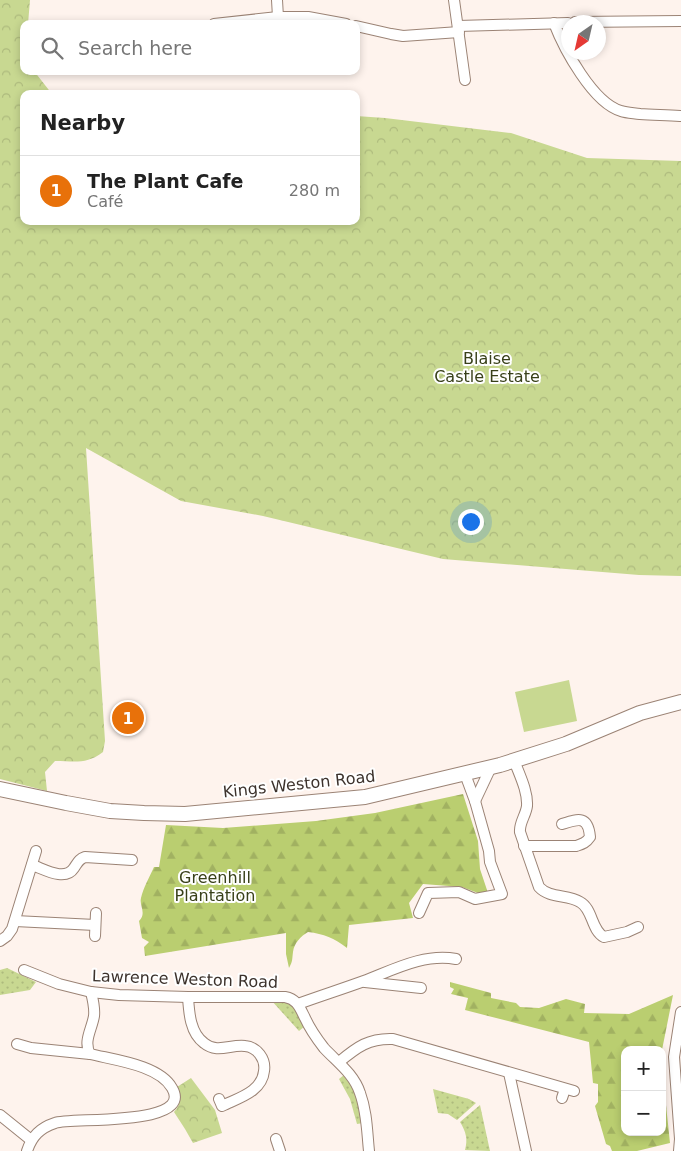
<!DOCTYPE html>
<meta charset="utf-8">
<style>
:root{--surface:#fff;--page:#f2f2f2;--text:#222;--muted:#767676;--line:#e0e0e0;--accent:#2563eb}
body{margin:0;font-family:"DejaVu Sans",sans-serif;background:var(--page);color:var(--text)}
.controls{position:absolute;right:15px;bottom:15px;display:grid;overflow:hidden;border-radius:10px;box-shadow:0 2px 8px #0003}
.controls button{width:45px;height:45px;display:grid;place-items:center;padding:0;border:0;border-bottom:1px solid var(--line);background:var(--surface);color:var(--text);font:25px sans-serif}
.compass{position:absolute;left:561px;top:15px;width:45px;height:45px;border-radius:50%;background:var(--surface);box-shadow:0 2px 8px #0003;rotate:214deg}
.you{position:absolute;left:470px;top:521px;width:18px;height:18px;margin:-12px;border:4px solid #fff;border-radius:50%;background:#1a73e8;box-shadow:0 0 0 8px #1a73e833}
.badge{display:grid;place-items:center;width:32px;height:32px;border-radius:50%;background:var(--accent);color:#fff;font-size:16px;font-weight:700}
.pin{position:absolute;translate:-50% -50%;border:2px solid #fff;box-shadow:0 1px 5px #0006}
.list{margin:0;padding:0;list-style:none}
h2{display:flex;justify-content:space-between;align-items:center;height:65px;margin:0;padding:0 20px;font-size:21px}
h2 small{font-size:16px;font-weight:400;color:var(--muted)}
.list li{display:grid;grid-template-columns:32px 1fr auto;gap:15px;align-items:center;box-sizing:border-box;height:70px;padding:0 20px;border-top:1px solid var(--line)}
.list b{display:block;font-size:19px;white-space:nowrap}
.list p{margin:0;font-size:16px;white-space:nowrap;color:var(--muted)}
.list em{font-size:16px;font-style:normal;color:var(--muted)}
.icon{flex:none;width:28px;height:28px;fill:none;stroke:currentColor;stroke-width:2;stroke-linecap:round;stroke-linejoin:round}
.map{position:relative;flex:none;width:681px;height:1151px;overflow:hidden}
.search{position:absolute;background:var(--surface);box-shadow:0 2px 8px #0003;left:20px;top:20px;width:340px;height:55px;display:flex;align-items:center;gap:12px;box-sizing:border-box;padding:0 18px;border-radius:10px;color:var(--muted);font-size:19px}
.panel{position:absolute;background:var(--surface);box-shadow:0 2px 8px #0003;left:20px;top:90px;width:340px;height:135px;border-radius:10px}
.map>svg:first-child{display:block}
.grass{fill:url(#grass-dots)}
.forest{fill:url(#forest-firs)}
.park{fill:url(#park-crowns)}
.pitch{fill:#c8d891}
.lines{fill:none;stroke-linecap:round;stroke-linejoin:round}
.minor-casing{stroke:#9b8375;stroke-width:12}
.secondary-casing{stroke:#9b8375;stroke-width:16}
.minor{stroke:#fff;stroke-width:10}
.secondary{stroke:#fff;stroke-width:14}
.labels{text-anchor:middle;dominant-baseline:central;stroke-width:4;stroke-linejoin:round;paint-order:stroke}
.park-label{font-size:16px;fill:#384019;stroke:#fff}
.street-label{font-size:16px;fill:#3c322c;stroke:#fff}
</style>
<div class="map">
<svg width="681" height="1151" viewBox="0 0 681 1151">
<defs>
<pattern id="grass-dots" width="8" height="8" patternUnits="userSpaceOnUse" patternTransform="scale(1.25)"><rect width="8" height="8" fill="#c8d891"/><path d="M2 2h.1M6 6h.1" fill="none" stroke="#adba7d" stroke-width="1.8" stroke-linecap="round"/></pattern>
<pattern id="forest-firs" width="22" height="20" patternUnits="userSpaceOnUse" patternTransform="scale(1.25)"><rect width="22" height="20" fill="#bace70"/><path d="M5 1l3.5 6h-7zM16 11l3.5 6h-7z" fill="#a1b161"/></pattern>
<pattern id="park-crowns" width="20" height="18" patternUnits="userSpaceOnUse" patternTransform="scale(1.25)"><rect width="20" height="18" fill="#c8d891"/><path d="M2 6a3 3 0 1 1 6 0M12 15a3 3 0 1 1 6 0" fill="none" stroke="#adba7d"/></pattern>
</defs>
<rect width="100%" height="100%" fill="#fef3ed"/>
<!-- grass -->
<g class="grass">
<polygon points="7,968 36,982 30,990 0,995 0,970"/>
<polygon points="271,1000 285,1000 292,1004 305,1026 299,1031"/>
<path d="M344,1075c13,16 15,28 19,48l-6,1 -7,-25 -11,-20z"/>
<polygon points="433,1089 469,1099 476,1103 457,1120 448,1114 438,1113"/>
<path d="M480,1105l10,46 -25,-1c3,-11 1,-18 -5,-28z"/>
</g>
<!-- forest -->
<g class="forest">
<path d="M463,794l15,47 2,28 8,24h-10l-16,-6 -39,-3 -14,19 4,15 -64,7 -2,23c-13,-10 -23,-14 -39,-16 -7,4 -14,11 -15,20 -1,7 0,9 -4,16l-3,-14v-21l-141,23 -1,-9 5,-5 -7,-4 -3,-17c8,-8 0,-15 2,-23 2,-10 9,-22 13,-31h5l7,-42 57,3 93,-7 59,-8z"/>
<polygon points="450,982 491,993 491,998 516,1003 520,1007 539,1008 566,999 585,1004 584,1013 629,1014 673,995 662,1050 625,1050 625,1132 662,1132 662,1067 670,1143 637,1151 612,1151 610,1146 606,1144 595,1106 598,1102 598,1084 593,1083 589,1042 465,1010 468,998 451,994 454,989 450,987"/>
</g>
<!-- park -->
<g class="park">
<path d="M0,0h30l-2,24h-4v47h10l18,23h-28v127h332v-105l29,2 126,15 76,25 94,3v415l-42,-1 -196,-16 -180,-43 -82,-15 -95,-53 19,293 -2,11c-17,13 -29,9 -48,9l-10,11 2,19 -47,-12z"/>
<path d="M191,1078l24,32 7,23 -29,10 -8,-14 -11,-17c7,-8 8,-16 3,-25z"/>
</g>
<!-- pitch -->
<polygon class="pitch" points="569,680 577,721 524,732 515,692"/>
<g class="lines">
<defs>
<g id="minor">
<polyline points="277,0 278,17"/>
<polyline points="454,0 465,80"/>
<polyline points="575,22 681,21"/>
<path d="M554,23c10,26 39,80 67,88 6,2 13,2 19,3 13,1 26,1 40,2"/>
<polyline points="214,24 278,17 308,17 346,24"/>
<polyline points="356,26 391,34 403,36 459,32"/>
<polyline points="458,26 568,23"/>
<path d="M514,760c5,14 14,31 13,46 -1,9 -8,17 -7,26l19,55c11,12 29,7 41,15 13,7 11,28 24,35l23,-5 11,-5"/>
<polyline points="475,801 491,767"/>
<path d="M524,846h52c6,-2 10,-3 14,-9 -2,-22 -12,-18 -28,-13"/>
<path d="M32,865c12,4 33,17 42,3 4,-6 5,-9 11,-11l47,3"/>
<polyline points="419,913 428,893 459,892 475,899 502,894 490,862 489,851 475,801 465,774"/>
<polyline points="15,921 95,925"/>
<polyline points="95,936 96,913"/>
<polyline points="0,941 7,936 12,929 36,851"/>
<path d="M24,970l35,14 32,8 28,3 69,2h97c12,2 15,11 20,21 5,11 12,21 19,30 13,14 30,26 36,45 7,19 7,39 9,58"/>
<polyline points="365,982 421,988"/>
<path d="M188,997c1,15 2,36 16,46 13,11 27,1 41,3 12,1 21,13 19,25 -2,21 -26,27 -42,35l-3,-7"/>
<path d="M298,1004c22,-8 44,-15 66,-23 29,-11 60,-28 92,-22"/>
<polyline points="17,1044 31,1048 90,1054"/>
<path d="M339,1062c18,-15 30,-24 54,-23l181,52"/>
<polyline points="509,1073 526,1151"/>
<polyline points="562,1098 565,1089"/>
<polyline points="0,1115 31,1140"/>
<polyline points="276,1139 280,1151"/>
<path d="M27,1151c5,-15 13,-23 28,-28 16,-6 140,4 117,-35 -13,-23 -58,-28 -82,-34 -7,-13 2,-25 4,-38 1,-8 -1,-16 -3,-24"/>
<polyline points="679,1151 680,1139 674,1057 681,1012"/>
</g>
<polyline id="secondary" points="0,789 66,803 110,811 144,813 185,814 365,797 500,765 566,744 640,713 681,702"/>
</defs>
<!-- minor casing -->
<use href="#minor" class="minor-casing"/>
<!-- secondary casing -->
<use href="#secondary" class="secondary-casing"/>
<!-- minor -->
<use href="#minor" class="minor"/>
<!-- secondary -->
<use href="#secondary" class="secondary"/>
</g>
<g class="labels">
<!-- park labels -->
<g class="park-label">
<text x="487" y="358">Blaise<tspan x="487" dy="18">Castle Estate</tspan></text>
<text x="215" y="877">Greenhill<tspan x="215" dy="18">Plantation</tspan></text>
</g>
<!-- street labels -->
<g class="street-label">
<text transform="translate(299 784) rotate(-6)">Kings Weston Road</text>
<text transform="translate(185 979) rotate(2)">Lawrence Weston Road</text>
</g>
</g>
</svg>
<div class="controls">
<button>+</button>
<button>−</button>
</div>
<svg class="compass" viewBox="-18 -18 36 36"><path d="M0-13l5 13h-10z" fill="#e53935"/><path d="M0 13l5-13h-10z" fill="#767676"/></svg>
<div class="you"></div>
<div class="pin badge" style="left:128px;top:718px;background:#e8710a">1</div>
<div class="search"><svg class="icon" aria-label="search" viewBox="0 0 24 24"><circle cx="10" cy="10" r="6"/><path d="M15 15l6 6"/></svg>Search here</div>
<section class="panel">
<h2>Nearby<small></small></h2>
<ul class="list">
<li><span class="badge" style="background:#e8710a">1</span><div><b>The Plant Cafe</b><p>Café</p></div><em>280 m</em></li>
</ul>
</section>
</div>
